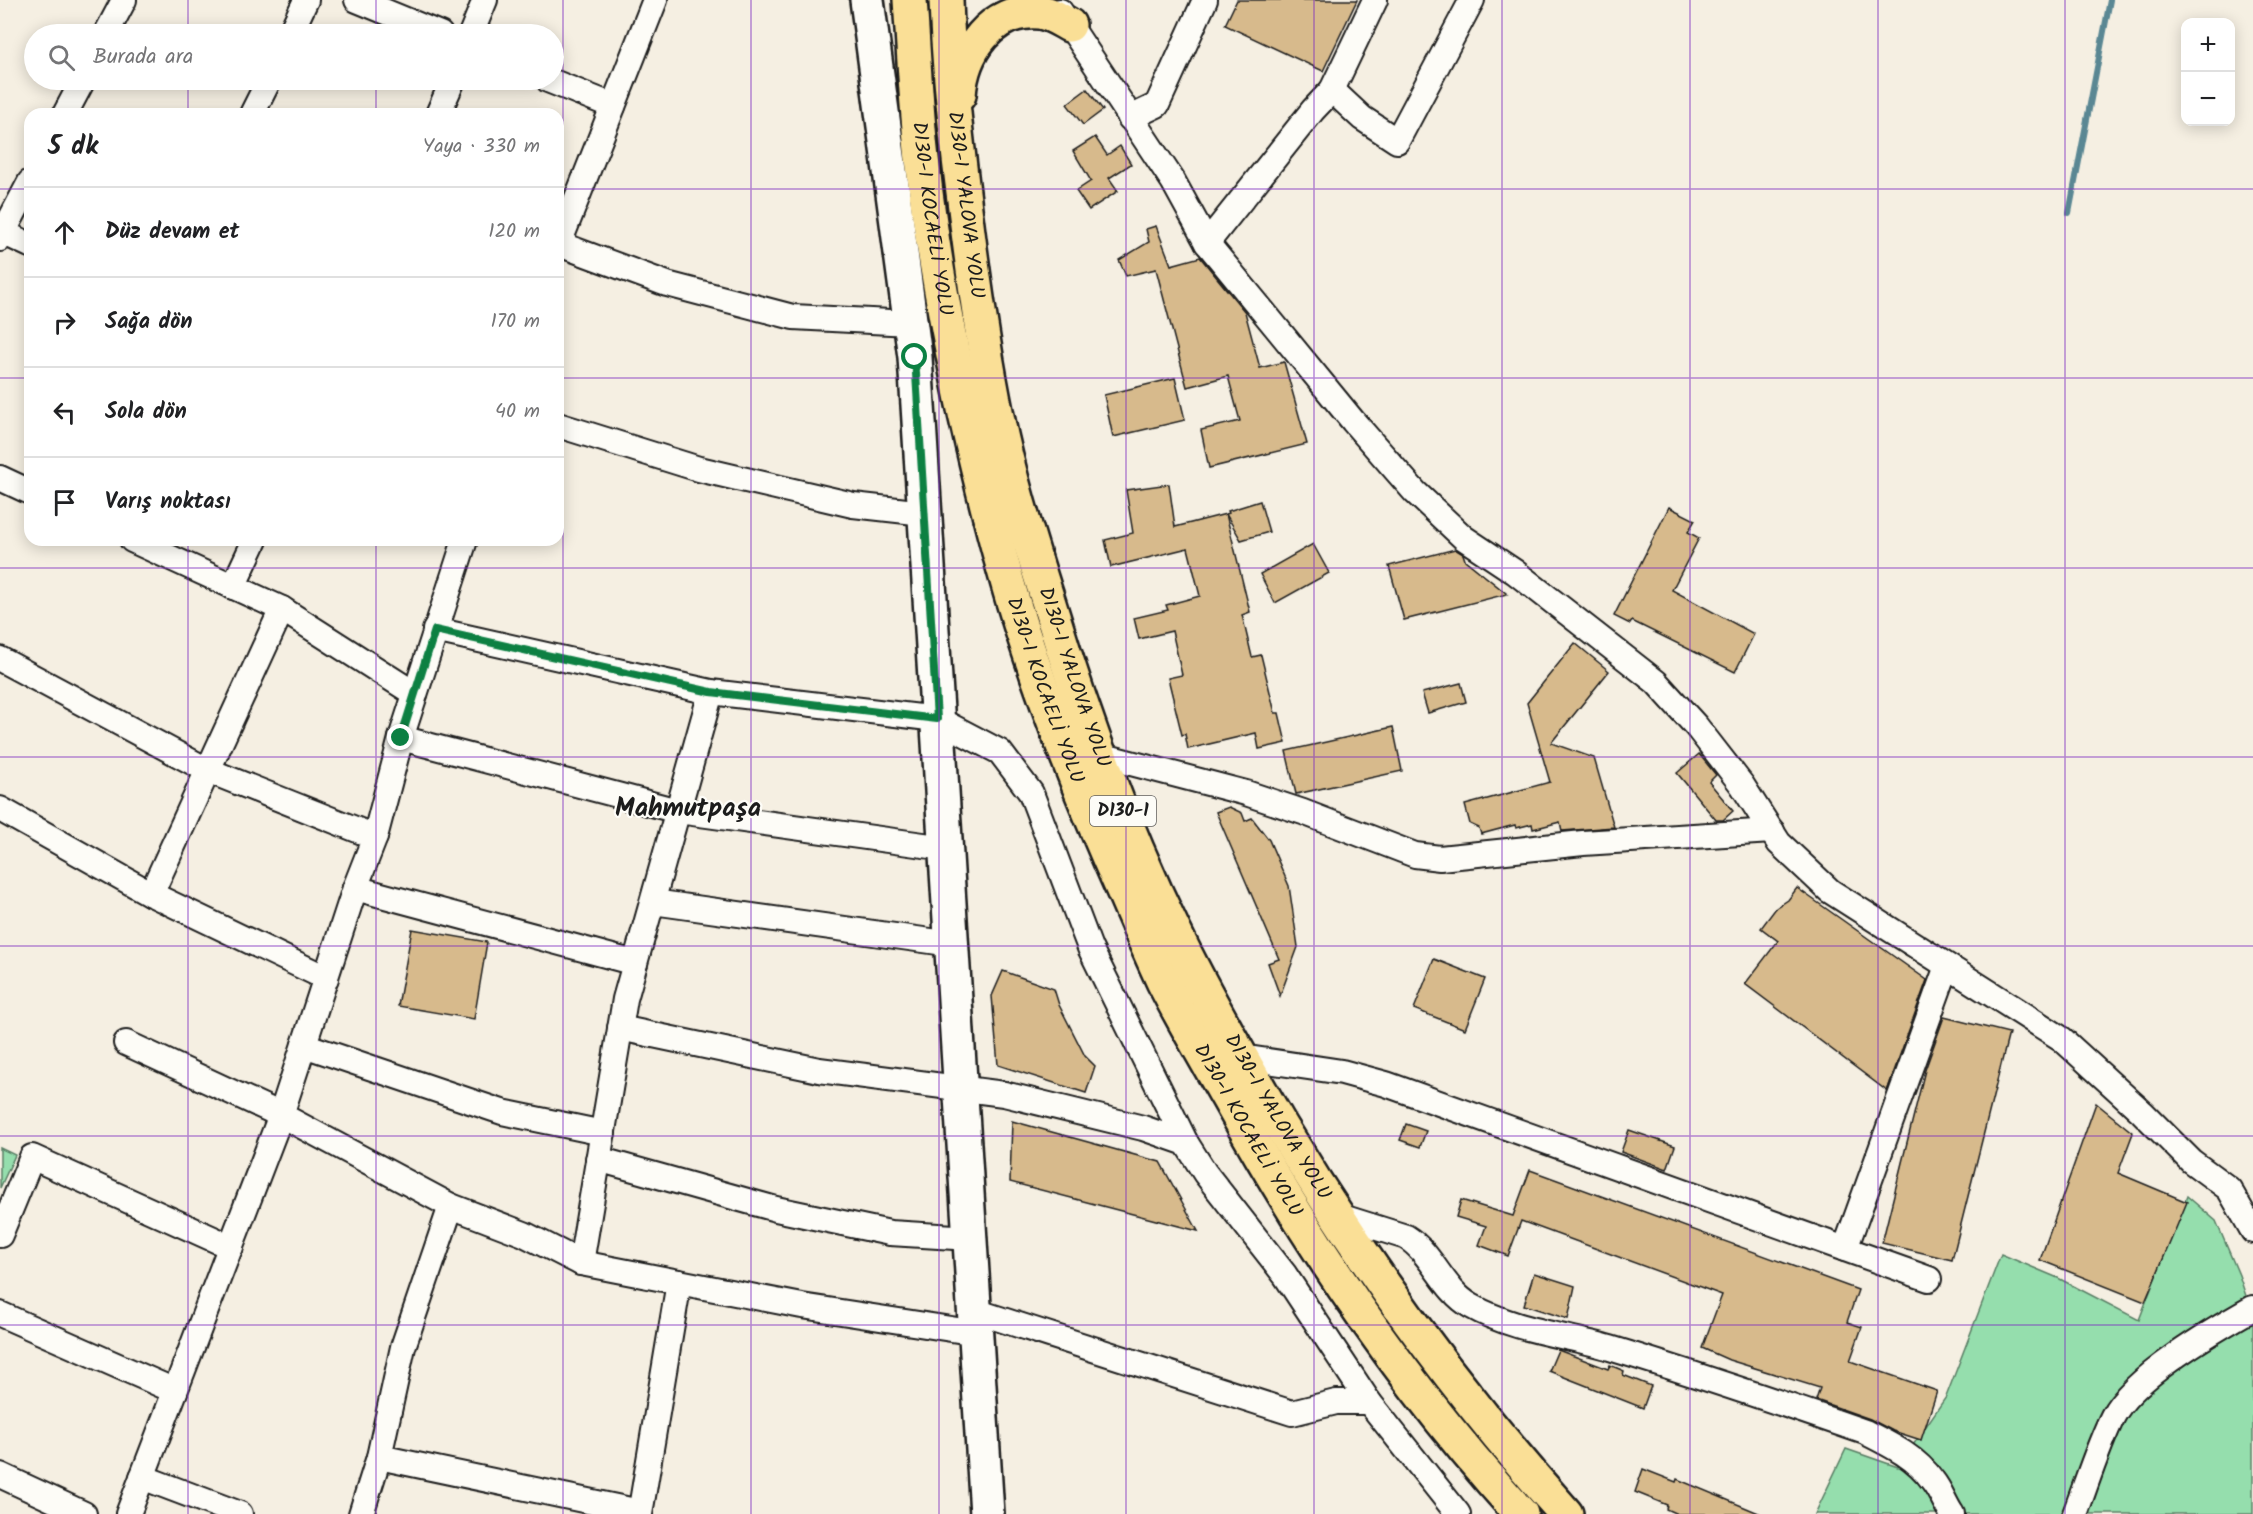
<!DOCTYPE html>
<html lang="tr">
<meta charset="utf-8">
<style>
:root{--surface:#fff;--page:#f6f6f6;--text:#202124;--muted:#757577;--line:#e0e0e0}
body{margin:0;font-family:Kalam,sans-serif;background:var(--page);color:var(--text)}
.controls{position:absolute;right:18px;top:18px;display:grid;overflow:hidden;border-radius:12px;box-shadow:0 3px 15px #0003}
.controls button{width:54px;height:54px;display:grid;place-items:center;padding:0;border:0;border-bottom:2px solid var(--line);background:var(--surface);color:var(--text);font:30px sans-serif}
.stop{position:absolute;width:18px;height:18px;margin:-14px;border:4px solid #0b8043;border-radius:50%;background:#fff}
.stop.end{background:#0b8043;border-color:#fff;box-shadow:0 2px 6px #0008}
.list{margin:0;padding:0;list-style:none}
h2{display:flex;justify-content:space-between;align-items:center;height:78px;margin:0;padding:0 24px;font-size:26px}
h2 small{font-size:20px;font-weight:400;color:var(--muted)}
.list li{display:grid;grid-template-columns:39px 1fr auto;gap:18px;align-items:center;box-sizing:border-box;height:90px;padding:0 24px;border-top:2px solid var(--line)}
.list b{display:block;font-size:22px;white-space:nowrap}
.list em{font-size:20px;font-style:normal;color:var(--muted)}
.icon{flex:none;width:33px;height:33px;fill:none;stroke:currentColor;stroke-width:2;stroke-linecap:round;stroke-linejoin:round}
.map{position:relative;flex:none;width:2253px;height:1514px;overflow:hidden}
.search{position:absolute;background:var(--surface);box-shadow:0 3px 15px #0003;left:24px;top:24px;width:540px;height:66px;display:flex;align-items:center;gap:15px;box-sizing:border-box;padding:0 21px;border-radius:33px;color:var(--muted);font-size:22px}
.panel{position:absolute;background:var(--surface);box-shadow:0 3px 15px #0003;left:24px;top:108px;width:540px;height:438px;border-radius:18px}
.map>svg:first-child{display:block}
.green{fill:#95dead;stroke:#587d64;stroke-width:1.5}
.lines{fill:none;stroke-linecap:round;stroke-linejoin:round}
.stream{stroke:#5a8793;stroke-width:6}
.building{fill:#d7ba8c;stroke:#1c1c1c;stroke-width:1.5}
.street-casing{stroke:#1c1c1c;stroke-width:28}
.secondary-casing{stroke:#1c1c1c;stroke-width:38}
.highway-casing{stroke:#1c1c1c;stroke-width:38}
.street{stroke:#fdfcf7;stroke-width:24}
.secondary{stroke:#fdfcf7;stroke-width:33}
.highway{stroke:#fadf96;stroke-width:33}
.route{stroke:#0b8043;stroke-width:8}
.grid{fill:none;stroke:#7b2cbf;stroke-width:1.5;stroke-opacity:0.55}
.labels{text-anchor:middle;dominant-baseline:central;stroke-width:4.5;stroke-linejoin:round;paint-order:stroke}
.shield{fill:#fdfcf7;stroke:#605f5e;stroke-width:1.5}
.shield-label{font-size:18px;font-weight:bold;fill:#1c1c1c}
.street-label{font-size:20px;fill:#1c1c1c;stroke:#fdfcf7}
.district-label{font-size:26px;font-weight:bold;fill:#1c1c1c;stroke:#fdfcf7}
</style>
<div class="map">
<svg width="2253" height="1514" viewBox="0 0 2253 1514">
<rect width="100%" height="100%" fill="#f5efe2"/>
<filter id="ink" filterUnits="userSpaceOnUse"><feTurbulence type="fractalNoise" baseFrequency=".0167" numOctaves="2"/><feDisplacementMap in="SourceGraphic" scale="12" xChannelSelector="R" yChannelSelector="G"/><feConvolveMatrix kernelMatrix="1 2 1 2 8 2 1 2 1" color-interpolation-filters="sRGB"/></filter>
<g filter="url(#ink)">
<!-- green -->
<g class="green">
<polygon points="0,1148 15,1155 0,1188"/>
<polygon points="2187,1196 2216,1221 2239,1275 2253,1317 2253,1514 1815,1514 1846,1449 1898,1467 1946,1397 2001,1254 2058,1278 2139,1320"/>
</g>
<g class="lines">
<!-- stream -->
<polyline class="stream" points="2069,213 2110,0"/>
</g>
<!-- building -->
<g class="building">
<polygon points="1237,0 1357,0 1323,71 1225,25"/>
<polygon points="1087,89 1103,110 1083,125 1067,104"/>
<polygon points="1095,137 1107,155 1120,146 1131,164 1109,178 1118,191 1089,210 1076,191 1091,181 1073,151"/>
<polygon points="1156,226 1171,265 1200,257 1245,312 1260,368 1284,362 1307,444 1209,468 1201,430 1240,421 1228,376 1187,387 1156,269 1126,276 1119,260 1149,242 1146,229"/>
<polygon points="1175,378 1185,420 1113,437 1104,395"/>
<polygon points="1169,484 1175,527 1226,514 1250,612 1242,615 1252,657 1261,655 1275,713 1279,713 1286,743 1259,749 1256,733 1188,749 1185,734 1182,735 1168,678 1182,675 1172,631 1139,639 1134,618 1168,610 1166,605 1200,596 1188,548 1111,567 1105,540 1133,533 1126,490"/>
<polygon points="1260,501 1269,532 1241,540 1226,514 1229,513 1228,511"/>
<polygon points="1669,507 1695,520 1688,532 1699,538 1672,590 1754,634 1735,672 1632,621 1630,624 1614,616"/>
<polygon points="1313,544 1329,573 1275,603 1260,574"/>
<polygon points="1455,549 1463,554 1465,560 1507,594 1404,620 1389,566"/>
<polygon points="1575,643 1609,671 1551,743 1594,758 1614,827 1562,831 1560,822 1533,829 1532,824 1516,828 1515,825 1481,834 1479,828 1470,824 1465,805 1550,782 1527,703"/>
<polygon points="1461,683 1466,702 1428,713 1422,693"/>
<polygon points="1393,727 1402,771 1296,794 1286,751"/>
<polygon points="1699,754 1716,775 1709,782 1733,811 1723,820 1716,820 1677,773"/>
<polygon points="1229,807 1242,813 1245,821 1252,818 1269,840 1289,886 1298,947 1280,996 1268,963 1279,959 1216,812"/>
<polygon points="1797,888 1927,980 1887,1091 1745,984 1778,941 1761,928 1776,908 1788,900"/>
<polygon points="412,929 487,942 474,1019 398,1006"/>
<polygon points="1434,959 1485,979 1465,1029 1414,1009"/>
<polygon points="1003,971 1054,989 1059,1005 1085,1056 1095,1066 1086,1093 998,1065 992,996"/>
<polygon points="1944,1017 2009,1033 1952,1260 1882,1243 1925,1070"/>
<polygon points="2096,1103 2133,1133 2118,1173 2187,1202 2145,1302 2040,1260"/>
<polygon points="1012,1121 1160,1162 1198,1231 1010,1182"/>
<polygon points="1406,1124 1426,1131 1420,1147 1400,1140"/>
<polygon points="1629,1130 1675,1146 1667,1169 1621,1152"/>
<polygon points="1530,1170 1858,1290 1847,1322 1862,1327 1850,1361 1937,1391 1921,1440 1893,1431 1870,1419 1816,1400 1820,1388 1729,1360 1702,1348 1722,1295 1521,1221 1508,1256 1479,1245 1486,1226 1456,1217 1461,1200 1513,1216"/>
<polygon points="1534,1273 1575,1286 1568,1319 1524,1305"/>
<polygon points="1558,1350 1608,1369 1610,1365 1624,1371 1623,1375 1651,1386 1643,1408 1549,1371"/>
<polygon points="1643,1469 1676,1482 1677,1479 1761,1514 1677,1514 1666,1509 1667,1505 1635,1492"/>
</g>
<g class="lines">
<defs>
<g id="street">
<polyline points="357,0 440,34"/>
<polyline points="1060,11 1173,181 1207,243 1353,421 1415,492 1464,538 1515,572 1656,682 1696,726 1742,785 1779,843 1830,891 2062,1039 2142,1112 2191,1161 2229,1189 2253,1231"/>
<polyline points="106,34 124,0"/>
<polyline points="290,34 306,0"/>
<polyline points="471,34 485,0"/>
<polyline points="548,80 613,106"/>
<polyline points="1332,90 1362,118 1397,141 1472,0"/>
<polyline points="65,114 83,80"/>
<polyline points="252,114 269,80"/>
<polyline points="438,114 453,80"/>
<polyline points="1130,118 1157,105 1205,0"/>
<polyline points="0,231 30,245"/>
<polyline points="0,239 30,182"/>
<polyline points="1207,243 1313,110 1332,90 1375,0"/>
<polyline points="559,244 667,284 793,317 910,323"/>
<polyline points="558,246 655,0"/>
<polyline points="558,425 699,469 853,505 924,513"/>
<polyline points="0,478 30,492"/>
<polyline points="132,540 282,609 415,694"/>
<polyline points="233,587 255,540"/>
<polyline points="435,630 711,692 937,719 1000,752 1031,793 1090,948 1186,1143"/>
<polyline points="0,659 207,770 375,837"/>
<polyline points="401,738 678,811 945,848"/>
<polyline points="1100,755 1246,793 1303,812 1415,855 1440,858 1583,843 1772,831"/>
<polyline points="0,809 151,894 326,978"/>
<polyline points="355,888 635,963"/>
<polyline points="151,894 282,609"/>
<polyline points="653,902 952,944"/>
<polyline points="620,1028 819,1070 1004,1094 1143,1128 1186,1143 1205,1173 1285,1275 1369,1402 1458,1514"/>
<polyline points="126,1043 281,1115 451,1206 524,1234 581,1263 802,1306 977,1333"/>
<polyline points="304,1045 502,1112 603,1133"/>
<polyline points="1241,1057 1342,1072 1386,1084 1845,1249 1947,966"/>
<polyline points="598,1159 776,1209 890,1233 971,1238"/>
<path d="M1336,1215l70,22c27,17 37,53 65,69 42,24 94,29 139,42 86,26 171,55 255,84 26,13 51,25 68,49 8,10 12,23 19,33"/>
<polyline points="0,1235 32,1157 231,1247"/>
<polyline points="1845,1249 1929,1279"/>
<polyline points="581,1263 625,999 711,692"/>
<polyline points="975,1311 1292,1413 1336,1402 1369,1402"/>
<polyline points="0,1314 175,1391"/>
<polyline points="379,1457 640,1512"/>
<polyline points="0,1475 84,1514"/>
<polyline points="142,1477 240,1514"/>
<polyline points="128,1514 281,1115 355,888 375,837 401,738 465,540"/>
<polyline points="361,1514 379,1457 403,1347 451,1206"/>
<polyline points="640,1514 679,1282"/>
<path d="M2075,1514c12,-32 23,-68 38,-98 20,-39 101,-86 140,-108"/>
</g>
<polyline id="secondary" points="867,0 915,357 987,1514"/>
<g id="highway">
<path id="s1" d="M910,0c4,56 6,111 13,167 9,83 25,165 42,247 16,70 33,141 55,210 30,93 66,184 106,273 12,28 24,56 37,84 20,40 43,78 65,117 82,148 179,291 293,416"/>
<path id="s2" d="M946,0c2,64 9,128 17,192 9,75 19,150 34,224 13,66 34,130 54,194 33,109 73,218 123,321 22,46 46,89 71,133 91,162 197,312 321,450"/>
<path d="M959,95c3,-43 32,-87 80,-83 11,1 21,8 30,13"/>
</g>
</defs>
<!-- street casing -->
<use href="#street" class="street-casing"/>
<!-- secondary casing -->
<use href="#secondary" class="secondary-casing"/>
<!-- highway casing -->
<use href="#highway" class="highway-casing"/>
<!-- street -->
<use href="#street" class="street"/>
<!-- secondary -->
<use href="#secondary" class="secondary"/>
<!-- highway -->
<use href="#highway" class="highway"/>
</g>
</g>
<g class="lines" filter="url(#ink)">
<!-- route -->
<polyline class="route" points="401,738 435,630 711,692 937,719 915,357"/>
</g>
<!-- grid -->
<path class="grid" d="M188,0v34M376,0v34M563,0v1514M751,0v1514M939,0v1514M1126,0v1514M1314,0v1514M1502,0v1514M1690,0v1514M1878,0v1514M2065,0v1514M188,80v34M376,80v34M0,189h30M558,189h1695M0,378h30M558,378h1695M188,540v974M376,540v974M0,568h2253M0,757h2253M0,946h2253M0,1136h2253M0,1325h2253"/>
<g class="labels">
<!-- shield labels -->
<rect class="shield" x="1090" y="796" width="66" height="30" rx="4.5"/>
<g class="shield-label">
<text x="1123" y="811">D130-1</text>
</g>
<!-- street labels -->
<g class="street-label">
<text stroke="none"><textPath href="#s2" startOffset="206">D130-1 YALOVA YOLU</textPath></text>
<text stroke="none"><textPath href="#s1" startOffset="220">D130-1 KOCAELİ YOLU</textPath></text>
<text stroke="none"><textPath href="#s2" startOffset="692">D130-1 YALOVA YOLU</textPath></text>
<text stroke="none"><textPath href="#s1" startOffset="706">D130-1 KOCAELİ YOLU</textPath></text>
<text stroke="none"><textPath href="#s2" startOffset="1178">D130-1 YALOVA YOLU</textPath></text>
<text stroke="none"><textPath href="#s1" startOffset="1192">D130-1 KOCAELİ YOLU</textPath></text>
</g>
<!-- district labels -->
<g class="district-label">
<text x="688" y="809">Mahmutpaşa</text>
</g>
</g>
</svg>
<div class="controls">
<button>+</button>
<button>−</button>
</div>
<div class="stop" style="left:915px;top:357px"></div>
<div class="stop end" style="left:401px;top:738px"></div>
<div class="search"><svg class="icon" aria-label="search" viewBox="0 0 24 24"><circle cx="10" cy="10" r="6"/><path d="M15 15l6 6"/></svg>Burada ara</div>
<section class="panel">
<h2>5 dk<small>Yaya · 330 m</small></h2>
<ul class="list">
<li><svg class="icon" aria-label="ahead" viewBox="0 0 24 24"><path d="M12 20V5M6 11l6-6 6 6"/></svg><div><b>Düz devam et</b></div><em>120 m</em></li>
<li><svg class="icon" aria-label="right" viewBox="0 0 24 24"><path d="M7 20v-9h11M14 6l5 5-5 5"/></svg><div><b>Sağa dön</b></div><em>170 m</em></li>
<li><svg class="icon" aria-label="left" viewBox="0 0 24 24"><path d="M17 20v-9H6M10 6l-5 5 5 5"/></svg><div><b>Sola dön</b></div><em>40 m</em></li>
<li><svg class="icon" aria-label="arrive" viewBox="0 0 24 24"><path d="M6 21V4h12l-3 4 3 4H6"/></svg><div><b>Varış noktası</b></div></li>
</ul>
</section>
</div>
